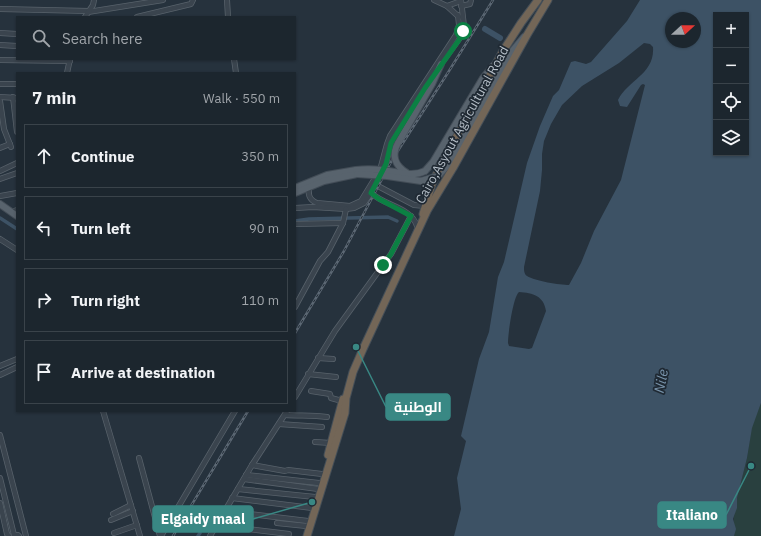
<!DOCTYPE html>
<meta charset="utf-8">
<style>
:root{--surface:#1c262e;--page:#29323a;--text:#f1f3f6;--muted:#a0a5aa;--line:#3a434a}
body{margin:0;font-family:"IBM Plex Sans",Cairo,sans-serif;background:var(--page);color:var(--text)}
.controls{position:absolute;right:12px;top:12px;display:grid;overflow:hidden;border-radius:0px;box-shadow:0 1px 3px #0004}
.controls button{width:36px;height:36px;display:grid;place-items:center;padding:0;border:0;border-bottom:1px solid var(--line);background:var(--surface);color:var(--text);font:20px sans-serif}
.compass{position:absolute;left:665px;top:12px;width:36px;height:36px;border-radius:50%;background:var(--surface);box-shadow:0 1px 3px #0004;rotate:69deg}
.stop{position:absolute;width:12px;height:12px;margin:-9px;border:3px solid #0b8043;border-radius:50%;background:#fff}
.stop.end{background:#0b8043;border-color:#fff;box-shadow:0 1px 4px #0008}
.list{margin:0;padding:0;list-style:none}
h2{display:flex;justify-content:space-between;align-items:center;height:52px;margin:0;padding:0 16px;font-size:17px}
h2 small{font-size:13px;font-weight:400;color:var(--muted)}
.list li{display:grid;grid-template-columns:26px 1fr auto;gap:12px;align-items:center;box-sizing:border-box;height:64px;margin:0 8px 8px;padding:0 8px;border:1px solid var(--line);border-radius:0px}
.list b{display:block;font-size:15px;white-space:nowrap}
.list em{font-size:13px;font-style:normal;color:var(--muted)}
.icon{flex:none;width:22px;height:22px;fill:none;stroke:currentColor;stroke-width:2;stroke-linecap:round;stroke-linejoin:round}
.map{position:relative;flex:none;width:761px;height:536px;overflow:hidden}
.search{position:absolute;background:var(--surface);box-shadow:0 1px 3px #0004;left:16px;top:16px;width:280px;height:44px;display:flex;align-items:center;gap:10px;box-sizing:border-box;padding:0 14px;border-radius:0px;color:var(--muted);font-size:15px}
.panel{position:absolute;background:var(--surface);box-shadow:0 1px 3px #0004;left:16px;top:72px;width:280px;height:340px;border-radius:0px}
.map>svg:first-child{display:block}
.green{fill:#29403f}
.water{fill:#3d5265;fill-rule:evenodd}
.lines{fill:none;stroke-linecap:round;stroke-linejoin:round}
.canal{stroke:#3d5265;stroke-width:3.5}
.river{stroke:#3d5265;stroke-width:6}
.minor-casing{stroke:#58626b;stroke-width:6}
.major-casing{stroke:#434d57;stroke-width:8}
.highway-casing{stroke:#454f58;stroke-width:9}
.minor{stroke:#3a444e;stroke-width:4.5}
.major{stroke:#58636d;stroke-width:6}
.highway{stroke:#736657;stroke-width:7}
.rail-casing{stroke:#5c6874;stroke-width:2.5}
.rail{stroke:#1f2933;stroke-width:1;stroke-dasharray:3;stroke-linecap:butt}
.major-bridge-casing{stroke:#434d57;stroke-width:8;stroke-linecap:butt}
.major-bridge{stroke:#58636d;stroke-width:6}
.route{stroke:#0b8043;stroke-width:5}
.labels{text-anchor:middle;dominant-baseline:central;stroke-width:3.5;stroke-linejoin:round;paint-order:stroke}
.street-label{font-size:13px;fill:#b6bfc8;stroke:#1f2933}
.water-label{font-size:14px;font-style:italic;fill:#7893aa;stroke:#1f2933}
.leader{fill:none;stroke:#398884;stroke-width:1.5}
.callout-dot{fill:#398884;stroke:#1f2933;stroke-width:1.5}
.callout{fill:#398884;stroke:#398884;stroke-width:1.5}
.callout-label{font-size:14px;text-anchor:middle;font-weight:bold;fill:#fff}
</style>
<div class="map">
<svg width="761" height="536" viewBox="0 0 761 536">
<rect width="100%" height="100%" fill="#26323d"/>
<!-- green -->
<path class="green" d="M761,403v133h-27c2,-8 -1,-12 0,-19 1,-7 3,-11 3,-19l10,-40 5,-32z"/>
<!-- water -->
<path class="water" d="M640,0h121v403l-9,25 -5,30 -10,40v10l-3,8 -1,3 3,10 -2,7h-280l7,-27 -4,-31 9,-37 -5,-5 18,-77 10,-27 9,-55 6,-15 23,-99 13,-37 13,-30 6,-6 12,-28 4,-1 11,3 5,-2 36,-41zM716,15h30v138h-30zM671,18h24v24h-24zM644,43l6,1 3,3c2,27 -25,33 -35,53l2,6 7,1 14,-22 2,-1 2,1 -24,95 -27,51 -13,32 -12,22c-9,0 -34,-4 -42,-9 -3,-2 -3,-6 -3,-9l16,-76 2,-21v-16l2,-13 7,-17 11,-19 20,-19 37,-23zM519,292c14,1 25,4 27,19l-14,37 -3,1 -20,-3 -1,-3c0,-9 5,-46 11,-51z"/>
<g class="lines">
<!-- canal -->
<g class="canal">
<polyline points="0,218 17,229"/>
<polyline points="295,221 309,219 388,217 397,221"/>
<polyline points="198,536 200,533"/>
</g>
<!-- river -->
<polyline class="river" points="485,29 500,38"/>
<defs>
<g id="minor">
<polyline points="227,0 228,17"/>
<polyline points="434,0 447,6 459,17"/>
<polyline points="447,6 461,1"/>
<polyline points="461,6 470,4 471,0"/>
<polyline points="0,9 89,11"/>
<polyline points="88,12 163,0"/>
<polyline points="85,17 93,5 94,0"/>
<polyline points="137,17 191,4 193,0"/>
<polyline points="0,33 17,34"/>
<polyline points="0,45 17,46"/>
<polyline points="234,59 236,73"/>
<polyline points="0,60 70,61"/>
<polyline points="439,67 462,35 464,26 461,0"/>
<polyline points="67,73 70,59"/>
<polyline points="0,84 17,84"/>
<polyline points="0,97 17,98"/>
<polyline points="13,97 17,132"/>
<polyline points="0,101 4,129 11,147"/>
<polyline points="0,148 10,144"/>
<polyline points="0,171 17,163"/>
<polyline points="0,179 17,173"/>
<polyline points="376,185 414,205 425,206"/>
<path d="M310,186c-3,7 -1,14 7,17l33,3 11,-5 19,-31 7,-26 3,-8 66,-101 3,-10 -1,-10"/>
<path d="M371,193c14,13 40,14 46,33"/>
<polyline points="0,196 17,193"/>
<polyline points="295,208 313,207 346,209 354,208 364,203 371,193 386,164 391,143 433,76"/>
<polyline points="11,212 17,210"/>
<polyline points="295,224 343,223"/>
<polyline points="0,239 17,250"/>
<polyline points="295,307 320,261 328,252 343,223 346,209"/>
<polyline points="318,358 333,359"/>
<polyline points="0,366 17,359"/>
<polyline points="308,374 336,377"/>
<polyline points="0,375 17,367"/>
<polyline points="311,391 330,394 331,398 342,401"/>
<polyline points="295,397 335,331 391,254 411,216"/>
<polyline points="103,411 140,536"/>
<path d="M285,415c15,1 28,0 42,2"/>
<polyline points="279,424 322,427"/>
<polyline points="0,435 26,536"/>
<polyline points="315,442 331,443"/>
<polyline points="139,458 160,536"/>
<polyline points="252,465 285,471 288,470 322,474"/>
<polyline points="246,475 319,483"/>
<polyline points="0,478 14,535 18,535 19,536"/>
<polyline points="244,479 318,489"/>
<polyline points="238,489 315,497"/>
<polyline points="232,498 312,508"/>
<polyline points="0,503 7,534 9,536"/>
<polyline points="224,511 308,521"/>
<polyline points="113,514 131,505"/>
<polyline points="111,520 133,511"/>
<polyline points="277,523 306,526"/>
<polyline points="216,525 289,534"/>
<polyline points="114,533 137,525"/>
<polyline points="161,536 235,411"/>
<polyline points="210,536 252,465 287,411"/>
</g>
<g id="major">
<polyline points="398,143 432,84 441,64"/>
<polyline points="425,171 433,162 483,78 493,66"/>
<polyline points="438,176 450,163 509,55 524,37"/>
<polyline points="295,188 327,175 356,170"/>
<polyline points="295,193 324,181 357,174"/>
<polyline points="0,204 17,216"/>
</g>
<g id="highway">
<polyline points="423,214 432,184 440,167 503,51 521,23 538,0"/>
<polyline points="328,455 343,399"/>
<polyline points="307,536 345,413 346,398 353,372 363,349 427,211 453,168 527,35 548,0"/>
</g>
</defs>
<!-- minor casing -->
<use href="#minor" class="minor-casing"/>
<!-- major casing -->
<use href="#major" class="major-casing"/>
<!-- highway casing -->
<use href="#highway" class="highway-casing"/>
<!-- minor -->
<use href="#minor" class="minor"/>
<!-- major -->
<use href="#major" class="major"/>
<!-- highway -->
<use href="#highway" class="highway"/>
<defs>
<g id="rail">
<polyline points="295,333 344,251 392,160 449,71 493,0"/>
<polyline points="173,536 248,411"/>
</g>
</defs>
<!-- rail casing -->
<use href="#rail" class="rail-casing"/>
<!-- rail -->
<use href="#rail" class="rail"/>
<defs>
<g id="major-bridge">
<path d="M398,143c-7,12 -3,23 9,30"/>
<path d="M356,170c8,-1 17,-1 25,0 15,1 30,8 44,1"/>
<polyline points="357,174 387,176 421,181 438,176"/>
</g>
</defs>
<!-- major-bridge casing -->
<use href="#major-bridge" class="major-bridge-casing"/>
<!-- major-bridge -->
<use href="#major-bridge" class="major-bridge"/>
</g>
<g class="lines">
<!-- route -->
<polyline class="route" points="383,265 391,254 411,216 379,199 371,193 386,164 391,143 425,88 459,40 463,31"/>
</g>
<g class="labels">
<!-- street labels -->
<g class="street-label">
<text transform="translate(462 125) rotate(-61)">Cairo,Asyout Agricultural Road</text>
</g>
<!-- water labels -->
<g class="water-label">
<text transform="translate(661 381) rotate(-79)">Nile</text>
</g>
</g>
<!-- callouts -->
<path class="leader" d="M356 347L386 407M751 466L726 515M312 502L253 519"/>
<g class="callout-dot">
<circle cx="356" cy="347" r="4"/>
<circle cx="751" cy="466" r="4"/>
<circle cx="312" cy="502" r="4"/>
</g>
<g class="callout">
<rect x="386" y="394" width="64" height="26" rx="4"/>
<rect x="658" y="502" width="68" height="26" rx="4"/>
<rect x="153" y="506" width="100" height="26" rx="4"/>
</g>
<g class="callout-label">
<text x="418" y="412">الوطنية</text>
<text x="692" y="520">Italiano</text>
<text x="203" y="524">Elgaidy maal</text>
</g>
</svg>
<div class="controls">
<button>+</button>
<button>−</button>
<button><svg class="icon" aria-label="locate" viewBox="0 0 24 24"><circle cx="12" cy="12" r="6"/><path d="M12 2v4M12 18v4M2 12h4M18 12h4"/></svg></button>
<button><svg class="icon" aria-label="layers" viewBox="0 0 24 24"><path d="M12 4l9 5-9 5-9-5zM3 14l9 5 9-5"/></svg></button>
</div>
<svg class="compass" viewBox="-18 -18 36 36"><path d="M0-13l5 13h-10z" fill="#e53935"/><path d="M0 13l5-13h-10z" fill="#a0a5aa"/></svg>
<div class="stop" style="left:463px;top:31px"></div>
<div class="stop end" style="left:383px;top:265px"></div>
<div class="search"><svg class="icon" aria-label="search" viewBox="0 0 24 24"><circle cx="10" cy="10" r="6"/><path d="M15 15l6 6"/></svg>Search here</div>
<section class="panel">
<h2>7 min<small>Walk · 550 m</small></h2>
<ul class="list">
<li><svg class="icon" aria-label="ahead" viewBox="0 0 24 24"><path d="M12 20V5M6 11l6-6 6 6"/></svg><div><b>Continue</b></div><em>350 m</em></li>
<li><svg class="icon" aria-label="left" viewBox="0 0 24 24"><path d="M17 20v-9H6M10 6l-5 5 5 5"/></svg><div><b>Turn left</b></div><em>90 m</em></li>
<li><svg class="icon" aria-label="right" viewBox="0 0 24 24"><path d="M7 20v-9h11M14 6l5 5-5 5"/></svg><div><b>Turn right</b></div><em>110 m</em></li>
<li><svg class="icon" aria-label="arrive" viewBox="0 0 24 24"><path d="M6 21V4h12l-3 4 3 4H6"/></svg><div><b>Arrive at destination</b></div></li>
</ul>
</section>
</div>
